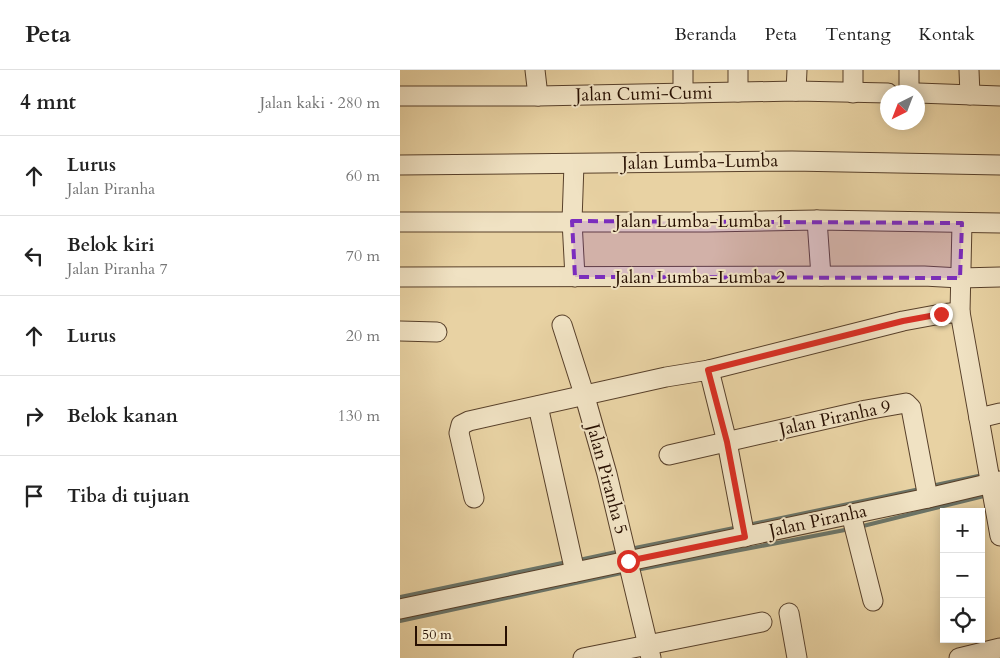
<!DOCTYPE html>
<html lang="id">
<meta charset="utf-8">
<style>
:root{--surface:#fff;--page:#f6f6f6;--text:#222;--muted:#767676;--line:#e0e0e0}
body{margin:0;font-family:Cardo,serif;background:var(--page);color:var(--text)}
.controls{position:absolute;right:15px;bottom:15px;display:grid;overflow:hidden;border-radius:0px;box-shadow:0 2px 12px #0003}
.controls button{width:45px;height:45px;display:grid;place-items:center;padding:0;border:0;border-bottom:1px solid var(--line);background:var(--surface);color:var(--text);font:25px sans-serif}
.compass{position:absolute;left:480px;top:15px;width:45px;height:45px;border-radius:50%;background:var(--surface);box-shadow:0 2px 12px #0003;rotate:222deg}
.scale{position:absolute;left:15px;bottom:12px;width:92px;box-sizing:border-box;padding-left:5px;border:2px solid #281002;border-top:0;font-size:14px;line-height:18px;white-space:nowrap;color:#281002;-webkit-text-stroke:4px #f0e2c3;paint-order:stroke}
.stop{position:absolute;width:15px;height:15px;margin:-11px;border:4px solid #d93025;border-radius:50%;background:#fff}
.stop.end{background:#d93025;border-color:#fff;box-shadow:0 1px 5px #0008}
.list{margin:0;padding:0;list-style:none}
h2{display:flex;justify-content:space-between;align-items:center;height:65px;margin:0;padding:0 20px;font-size:21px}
h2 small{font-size:16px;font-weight:400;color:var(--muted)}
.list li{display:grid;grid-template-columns:32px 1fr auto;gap:15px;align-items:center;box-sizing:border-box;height:80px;padding:0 20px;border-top:1px solid var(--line)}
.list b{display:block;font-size:19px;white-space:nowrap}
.list p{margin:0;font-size:16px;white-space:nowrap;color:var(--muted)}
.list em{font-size:16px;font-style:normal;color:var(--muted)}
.icon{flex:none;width:28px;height:28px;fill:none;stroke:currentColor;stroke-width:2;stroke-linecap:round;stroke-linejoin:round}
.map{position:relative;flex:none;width:600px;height:588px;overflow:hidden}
header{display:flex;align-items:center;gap:30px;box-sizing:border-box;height:70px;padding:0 25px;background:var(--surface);border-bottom:1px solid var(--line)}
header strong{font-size:24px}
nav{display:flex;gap:28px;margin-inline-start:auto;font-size:18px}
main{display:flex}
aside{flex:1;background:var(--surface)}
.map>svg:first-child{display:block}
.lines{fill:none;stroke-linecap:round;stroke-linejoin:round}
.stream{stroke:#6b7467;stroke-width:4}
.minor-casing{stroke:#58402a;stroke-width:21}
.minor{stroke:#f0e2c3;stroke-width:19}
.route{stroke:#d93025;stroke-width:6}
.marked{fill:#7b2cbf;fill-opacity:0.2;stroke:#7b2cbf;stroke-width:4;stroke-dasharray:10 6;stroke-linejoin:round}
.labels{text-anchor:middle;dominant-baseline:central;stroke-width:4;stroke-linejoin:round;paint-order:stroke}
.street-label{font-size:18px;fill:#281002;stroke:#f0e2c3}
</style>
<header>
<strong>Peta</strong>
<nav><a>Beranda</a><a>Peta</a><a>Tentang</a><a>Kontak</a></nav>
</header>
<main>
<aside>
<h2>4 mnt<small>Jalan kaki · 280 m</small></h2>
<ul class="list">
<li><svg class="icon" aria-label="ahead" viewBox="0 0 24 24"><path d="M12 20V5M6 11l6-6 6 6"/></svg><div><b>Lurus</b><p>Jalan Piranha</p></div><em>60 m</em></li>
<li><svg class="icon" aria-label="left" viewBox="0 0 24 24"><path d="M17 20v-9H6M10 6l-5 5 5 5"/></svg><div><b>Belok kiri</b><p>Jalan Piranha 7</p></div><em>70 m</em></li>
<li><svg class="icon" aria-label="ahead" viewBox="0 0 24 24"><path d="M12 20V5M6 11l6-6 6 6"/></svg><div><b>Lurus</b></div><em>20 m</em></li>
<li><svg class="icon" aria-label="right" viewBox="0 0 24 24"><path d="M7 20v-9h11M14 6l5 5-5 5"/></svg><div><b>Belok kanan</b></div><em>130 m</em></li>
<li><svg class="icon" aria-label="arrive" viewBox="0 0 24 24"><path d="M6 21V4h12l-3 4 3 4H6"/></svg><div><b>Tiba di tujuan</b></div></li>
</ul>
</aside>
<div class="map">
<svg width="600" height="588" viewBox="0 0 600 588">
<rect width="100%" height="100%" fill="#e8d2a3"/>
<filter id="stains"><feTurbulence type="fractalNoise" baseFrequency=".004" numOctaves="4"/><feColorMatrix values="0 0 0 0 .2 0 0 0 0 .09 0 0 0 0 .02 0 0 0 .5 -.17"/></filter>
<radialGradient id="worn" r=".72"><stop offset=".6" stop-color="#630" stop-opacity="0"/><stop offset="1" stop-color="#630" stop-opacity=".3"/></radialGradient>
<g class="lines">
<!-- stream -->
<g class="stream">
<polyline points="531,416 583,405"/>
<polyline points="348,455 520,419"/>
<polyline points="459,457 588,425"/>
<polyline points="230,479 339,457"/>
<polyline points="179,490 221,481"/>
<polyline points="236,500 450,459"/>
<polyline points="0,527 167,492"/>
<polyline points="0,551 226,502"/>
</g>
<defs>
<g id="minor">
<polyline points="135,0 138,26"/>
<polyline points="453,0 453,23"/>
<polyline points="509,0 509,22"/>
<polyline points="569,0 570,25"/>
<polyline points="396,21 397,0"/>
<polyline points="338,22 338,0"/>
<polyline points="283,23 283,0"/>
<polyline points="518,23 600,26"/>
<polyline points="0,26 138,26 396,21 488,23"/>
<polyline points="174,94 172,151 175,207"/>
<polyline points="0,95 392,91 600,95"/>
<polyline points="417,150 421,206"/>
<polyline points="0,152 307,152 417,150 600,153"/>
<polyline points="0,207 524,206 560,208 600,207"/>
<polyline points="560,242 562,153"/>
<polyline points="162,255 185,327 207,404 251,588"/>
<polyline points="0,261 37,262"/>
<polyline points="309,300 503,251 541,244 560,242 600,466"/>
<polyline points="138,336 175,502"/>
<polyline points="579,348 600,343"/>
<polyline points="269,385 466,340 506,333 511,338 528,428"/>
<polyline points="74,428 59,363 61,355 69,351 266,307 309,300 327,372 345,467"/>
<polyline points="451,444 473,531"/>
<polyline points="0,539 528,428 600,411"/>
<polyline points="389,543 397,588"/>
<polyline points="183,588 362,552"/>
<polyline points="559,588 600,578"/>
</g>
</defs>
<!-- minor casing -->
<use href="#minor" class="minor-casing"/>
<!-- minor -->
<use href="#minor" class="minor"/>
</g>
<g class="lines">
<!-- route -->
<polyline class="route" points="228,491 345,467 327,372 308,300 503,251 541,244"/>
</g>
<!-- marked area -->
<path class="marked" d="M172,151l390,2 -2,55 -385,-1z"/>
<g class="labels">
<!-- street labels -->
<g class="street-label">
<text transform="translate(244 24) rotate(-1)">Jalan Cumi-Cumi</text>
<text transform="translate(300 92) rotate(-1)">Jalan Lumba-Lumba</text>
<text x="300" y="151">Jalan Lumba-Lumba 1</text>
<text x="300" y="207">Jalan Lumba-Lumba 2</text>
<text transform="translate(435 348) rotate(-12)">Jalan Piranha 9</text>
<text transform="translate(207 409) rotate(75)">Jalan Piranha 5</text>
<text transform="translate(418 451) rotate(-12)">Jalan Piranha</text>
</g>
</g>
<rect width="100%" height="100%" filter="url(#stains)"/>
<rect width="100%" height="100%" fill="url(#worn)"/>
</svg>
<div class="controls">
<button>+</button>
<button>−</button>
<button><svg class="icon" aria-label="locate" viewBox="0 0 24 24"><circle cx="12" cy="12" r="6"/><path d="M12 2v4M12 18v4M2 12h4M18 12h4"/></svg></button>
</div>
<svg class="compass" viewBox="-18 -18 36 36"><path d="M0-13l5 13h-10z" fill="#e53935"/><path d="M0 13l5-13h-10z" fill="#767676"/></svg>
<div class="scale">50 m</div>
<div class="stop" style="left:228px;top:491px"></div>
<div class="stop end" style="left:541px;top:244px"></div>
</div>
</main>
